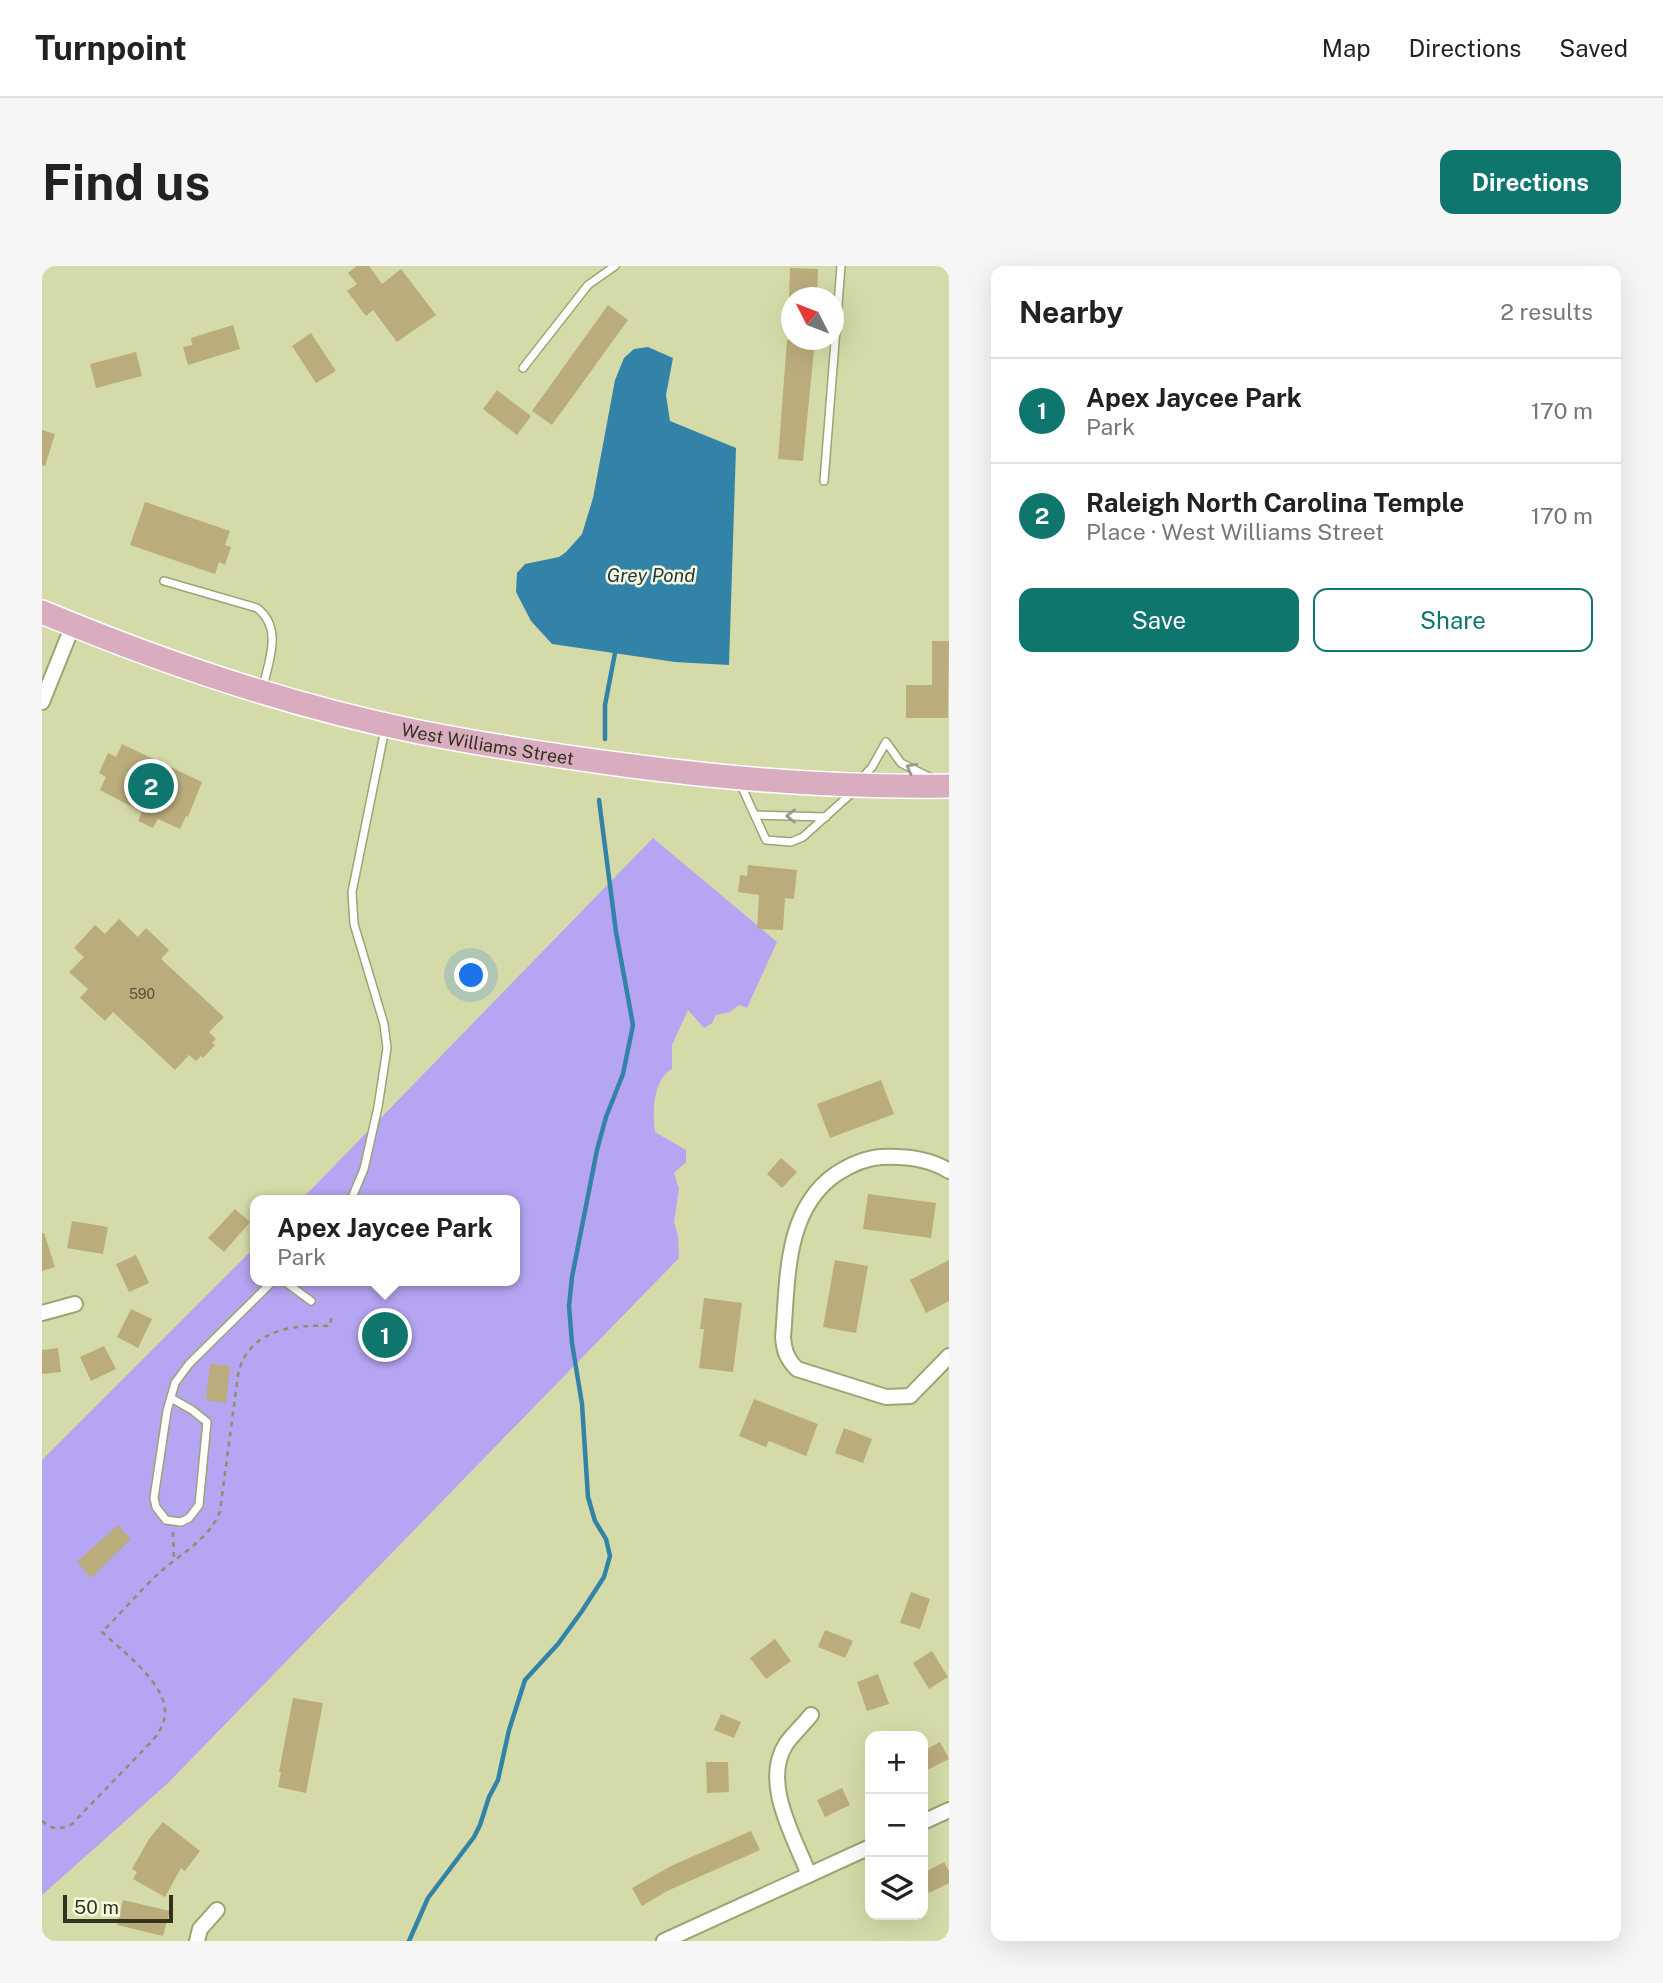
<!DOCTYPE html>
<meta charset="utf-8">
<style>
:root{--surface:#fff;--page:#f6f6f6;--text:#222;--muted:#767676;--line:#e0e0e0;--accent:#0f766e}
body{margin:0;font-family:"Public Sans",sans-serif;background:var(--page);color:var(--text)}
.controls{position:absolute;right:21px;bottom:21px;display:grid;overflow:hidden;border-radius:14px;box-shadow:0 7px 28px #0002}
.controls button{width:63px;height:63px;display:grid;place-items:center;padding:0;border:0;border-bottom:2px solid var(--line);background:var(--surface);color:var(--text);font:35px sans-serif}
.compass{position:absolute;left:739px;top:21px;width:63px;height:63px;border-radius:50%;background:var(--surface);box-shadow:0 7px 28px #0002;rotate:312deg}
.scale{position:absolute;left:21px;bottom:18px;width:110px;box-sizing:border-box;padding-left:7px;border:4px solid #31331f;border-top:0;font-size:19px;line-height:24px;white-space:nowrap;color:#31331f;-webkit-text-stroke:5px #f6f9e0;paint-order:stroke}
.you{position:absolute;left:430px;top:710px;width:24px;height:24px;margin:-18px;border:5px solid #fff;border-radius:50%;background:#1a73e8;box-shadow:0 0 0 10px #1a73e833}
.badge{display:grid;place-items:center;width:46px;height:46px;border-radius:50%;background:var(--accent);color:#fff;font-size:23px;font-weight:700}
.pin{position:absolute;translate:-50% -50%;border:4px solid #fff;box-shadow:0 2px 7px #0006}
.popup{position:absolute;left:208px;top:929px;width:270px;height:91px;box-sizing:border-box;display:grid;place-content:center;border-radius:14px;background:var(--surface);filter:drop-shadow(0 2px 5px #0005);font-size:23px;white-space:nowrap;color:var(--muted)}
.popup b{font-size:26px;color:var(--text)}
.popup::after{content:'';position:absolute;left:50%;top:100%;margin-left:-14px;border:14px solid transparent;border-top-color:var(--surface)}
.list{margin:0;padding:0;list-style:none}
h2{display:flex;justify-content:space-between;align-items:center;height:91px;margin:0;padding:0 28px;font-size:30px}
h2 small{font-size:23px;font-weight:400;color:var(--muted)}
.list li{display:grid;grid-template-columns:46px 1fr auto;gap:21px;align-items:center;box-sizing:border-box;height:105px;padding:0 28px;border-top:2px solid var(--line)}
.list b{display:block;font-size:26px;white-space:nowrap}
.list p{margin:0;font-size:23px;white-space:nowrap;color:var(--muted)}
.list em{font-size:23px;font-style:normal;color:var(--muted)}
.actions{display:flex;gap:14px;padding:21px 28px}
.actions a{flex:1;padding:16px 0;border:2px solid var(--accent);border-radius:14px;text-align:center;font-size:24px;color:var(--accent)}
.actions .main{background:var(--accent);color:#fff}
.icon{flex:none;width:38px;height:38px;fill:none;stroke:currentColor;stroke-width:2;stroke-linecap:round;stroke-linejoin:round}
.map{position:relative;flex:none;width:907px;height:1675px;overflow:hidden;border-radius:14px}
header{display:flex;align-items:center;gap:42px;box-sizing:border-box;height:98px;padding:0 35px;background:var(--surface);border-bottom:2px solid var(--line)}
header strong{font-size:33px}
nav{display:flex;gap:38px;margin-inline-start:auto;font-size:24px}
.intro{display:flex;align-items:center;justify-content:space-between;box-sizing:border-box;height:168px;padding:0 42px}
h1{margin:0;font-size:49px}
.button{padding:18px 32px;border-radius:14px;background:var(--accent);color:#fff;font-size:24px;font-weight:700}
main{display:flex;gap:42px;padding:0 42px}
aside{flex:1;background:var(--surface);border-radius:14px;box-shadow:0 7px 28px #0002}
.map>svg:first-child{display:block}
.green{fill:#b5a5f2}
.water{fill:#3383a9}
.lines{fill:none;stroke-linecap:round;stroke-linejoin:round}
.stream{stroke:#3383a9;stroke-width:4.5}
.building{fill:#bbac7c}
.lane-casing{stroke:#9ea373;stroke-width:10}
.street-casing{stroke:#9ea373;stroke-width:18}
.primary-casing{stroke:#fff;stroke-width:26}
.path{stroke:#8c906b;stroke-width:2.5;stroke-dasharray:5 5;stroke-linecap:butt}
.lane{stroke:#fff;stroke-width:7}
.street{stroke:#fff;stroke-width:14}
.primary{stroke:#daacbf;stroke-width:23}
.oneway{stroke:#98998f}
.labels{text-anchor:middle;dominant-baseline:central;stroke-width:5;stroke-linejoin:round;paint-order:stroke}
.number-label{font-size:14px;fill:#545136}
.street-label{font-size:18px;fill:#31331f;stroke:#f6f9e0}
.water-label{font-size:19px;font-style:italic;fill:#213946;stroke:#f6f9e0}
</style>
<header>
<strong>Turnpoint</strong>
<nav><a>Map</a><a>Directions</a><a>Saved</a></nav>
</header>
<div class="intro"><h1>Find us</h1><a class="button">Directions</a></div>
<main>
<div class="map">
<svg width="907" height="1675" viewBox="0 0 907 1675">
<rect width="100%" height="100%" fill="#d5dba8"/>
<!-- green -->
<path class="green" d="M611,572l124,104 -30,66 -8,-3 -9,7 -14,3 -4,8 -8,5 -16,-18 -16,35v24c-19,10 -20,44 -17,63l31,18v12l-12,11 5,16 -5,33 4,13 1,23 -512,526 -125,111v-435l213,-213 1,34h258v-81h-213z"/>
<!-- water -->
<polygon class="water" points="606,81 631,92 624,129 628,155 694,182 687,399 633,396 510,378 489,355 474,326 475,307 483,298 517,291 524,286 540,268 551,232 573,114 582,92 592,83"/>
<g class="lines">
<!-- stream -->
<g class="stream">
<polyline points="563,473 563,439 573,387"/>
<polyline points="367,1675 386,1632 432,1571 438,1559 447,1531 456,1514 467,1464 483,1414 516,1378 540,1345 562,1311 568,1290 564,1273 553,1255 546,1231 540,1138 530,1077 527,1040 530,1011 555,884 564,851 581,808 591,759 574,666 557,534"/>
</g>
</g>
<!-- building -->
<g class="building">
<polygon points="315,0 327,0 340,18 359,3 394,49 355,76 331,44 324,50 305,25 315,18 306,7"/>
<polygon points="748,2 776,3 775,32 747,32"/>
<polygon points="566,39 586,54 510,159 490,145"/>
<polygon points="191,59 198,83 146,99 141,81 150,79 149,72"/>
<polygon points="269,67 294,105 274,117 250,80"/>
<polygon points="745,74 773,74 761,195 736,193"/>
<polygon points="94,86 100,110 54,122 48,98"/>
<polygon points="455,124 489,150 475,169 441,143"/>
<polygon points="0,164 13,168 3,200 0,199"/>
<polygon points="103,236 188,265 183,279 189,281 183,299 177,296 173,308 88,279"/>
<polygon points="890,375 907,375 906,452 864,452 864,419 890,419"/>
<polygon points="80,478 160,516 146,551 144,550 138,563 116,553 111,562 96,555 100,546 58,524 64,511 57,507 66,487 74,491"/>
<polygon points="706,599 755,604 752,633 743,632 741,664 715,663 717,629 696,626 698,609 705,610"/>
<polygon points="77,653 96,671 104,662 127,684 119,693 182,751 167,766 174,773 170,777 173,779 161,792 159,790 154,795 147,789 133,804 71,746 63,755 38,732 46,723 27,706 42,691 32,682 53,659 63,668"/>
<polygon points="839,814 852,848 788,872 775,838"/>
<polygon points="739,892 755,906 740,922 725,908"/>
<polygon points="826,928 894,937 889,972 821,963"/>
<polygon points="193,943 208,956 182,986 166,972"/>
<polygon points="30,955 66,961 61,988 25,982"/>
<polygon points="0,967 2,967 13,1001 0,1005"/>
<polygon points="94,989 107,1017 87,1026 74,998"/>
<polygon points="793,994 826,1000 814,1067 781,1061"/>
<polygon points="907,994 907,1035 884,1047 868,1014"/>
<polygon points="662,1032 700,1037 691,1106 657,1102 662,1063 658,1063"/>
<polygon points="89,1043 110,1053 96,1082 75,1071"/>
<polygon points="62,1080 74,1103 49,1115 38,1091"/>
<polygon points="16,1082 19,1106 0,1108 0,1084"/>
<polygon points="168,1098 188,1100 184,1137 164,1134"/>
<polygon points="712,1133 776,1158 764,1190 727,1175 724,1181 697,1170"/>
<polygon points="802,1162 830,1173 821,1197 793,1187"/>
<polygon points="76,1259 89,1273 49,1312 35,1296"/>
<polygon points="869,1326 888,1333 878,1363 858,1357"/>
<polygon points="783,1364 811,1375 803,1392 776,1381"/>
<polygon points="733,1373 749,1395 724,1413 708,1392"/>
<polygon points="890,1385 906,1411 887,1423 871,1397"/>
<polygon points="836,1408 847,1438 825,1445 815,1416"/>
<polygon points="251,1432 281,1437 264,1527 236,1521 239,1506 237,1506"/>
<polygon points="679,1448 699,1456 692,1472 672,1464"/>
<polygon points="898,1476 907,1493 881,1506 881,1485"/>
<polygon points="664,1496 686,1496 687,1526 665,1527"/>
<polygon points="800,1522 808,1539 783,1551 775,1534"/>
<polygon points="121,1556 158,1585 143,1605 139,1602 123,1631 91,1613 95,1606 90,1603 107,1573"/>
<polygon points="709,1565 718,1584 625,1625 600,1640 590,1622 631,1599"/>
<polygon points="902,1596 907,1605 907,1617 887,1627 881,1614 881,1607"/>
<polygon points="81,1634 128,1645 121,1670 75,1659"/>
</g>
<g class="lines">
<defs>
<g id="lane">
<polyline points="481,102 546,19 573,0"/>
<polyline points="782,215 799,0"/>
<path d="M122,315l93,27c26,20 12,52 6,79"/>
<polyline points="818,514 830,501 844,476 859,497 891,513"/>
<polyline points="698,517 724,574 749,576 761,571 812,525"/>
<polyline points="714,549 784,551"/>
<polyline points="309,934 322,903 336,841 345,782 342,758 312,658 310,626 343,463"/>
<polyline points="242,1015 269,1035"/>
<polyline points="129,1132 150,1144 165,1156 157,1239 147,1252 139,1256 124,1254 114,1241 112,1232 125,1145 133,1117 147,1098 231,1015"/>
</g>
<g id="street">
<polyline points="0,436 31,359"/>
<path d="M907,905c-19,-12 -45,-15 -68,-14 -16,1 -31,8 -45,17 -52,36 -48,106 -53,163 1,14 4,22 14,32l89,28 24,-1 39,-40"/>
<polyline points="0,1047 33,1038"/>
<polyline points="881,1556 907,1544"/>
<path d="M767,1609c-14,-37 -48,-92 -23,-131 7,-10 17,-19 25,-29"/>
<polyline points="155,1675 158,1663 175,1644"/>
<polyline points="622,1675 828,1581"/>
</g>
<g id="primary">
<path id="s1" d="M0,346c122,51 248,94 377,120 66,13 132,23 198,32 110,15 221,24 332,22"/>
</g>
</defs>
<!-- lane casing -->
<use href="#lane" class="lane-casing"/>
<!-- street casing -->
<use href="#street" class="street-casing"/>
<!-- primary casing -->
<use href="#primary" class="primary-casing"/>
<!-- path -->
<g class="path">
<polyline points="131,1266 132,1295"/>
<path d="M0,1555c10,9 19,9 30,3l81,-84c6,-8 11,-15 12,-25 2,-32 -43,-64 -63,-83 19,-19 37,-40 57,-59 21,-19 51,-34 61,-62l18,-136c9,-44 53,-51 92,-49l2,-11"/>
</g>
<!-- lane -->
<use href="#lane" class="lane"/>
<!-- street -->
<use href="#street" class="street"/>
<!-- primary -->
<use href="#primary" class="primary"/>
</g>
<!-- one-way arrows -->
<defs><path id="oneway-chevron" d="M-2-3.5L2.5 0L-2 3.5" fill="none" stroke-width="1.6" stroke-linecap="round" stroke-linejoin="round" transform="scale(1.75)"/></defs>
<g class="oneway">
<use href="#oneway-chevron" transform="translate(869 502) rotate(-151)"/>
<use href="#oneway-chevron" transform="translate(749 550) rotate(-179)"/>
</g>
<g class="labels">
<!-- number labels -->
<g class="number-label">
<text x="100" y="728">590</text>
</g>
<!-- street labels -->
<g class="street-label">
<text stroke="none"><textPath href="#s1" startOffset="466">West Williams Street</textPath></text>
</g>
<!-- water labels -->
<g class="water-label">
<text x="609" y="309">Grey Pond</text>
</g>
</g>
</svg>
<div class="controls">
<button>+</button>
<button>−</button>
<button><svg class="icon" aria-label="layers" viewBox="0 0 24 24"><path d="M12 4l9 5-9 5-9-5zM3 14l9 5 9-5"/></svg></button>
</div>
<svg class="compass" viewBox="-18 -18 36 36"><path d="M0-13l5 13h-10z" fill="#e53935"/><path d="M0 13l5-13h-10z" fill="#767676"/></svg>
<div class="scale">50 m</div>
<div class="you"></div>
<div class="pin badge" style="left:343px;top:1069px">1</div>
<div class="popup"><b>Apex Jaycee Park</b>Park</div>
<div class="pin badge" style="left:109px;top:520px">2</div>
</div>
<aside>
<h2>Nearby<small>2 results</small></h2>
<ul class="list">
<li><span class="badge">1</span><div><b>Apex Jaycee Park</b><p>Park</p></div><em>170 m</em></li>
<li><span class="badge">2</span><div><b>Raleigh North Carolina Temple</b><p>Place · West Williams Street</p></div><em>170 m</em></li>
</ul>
<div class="actions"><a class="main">Save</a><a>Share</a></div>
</aside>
</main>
